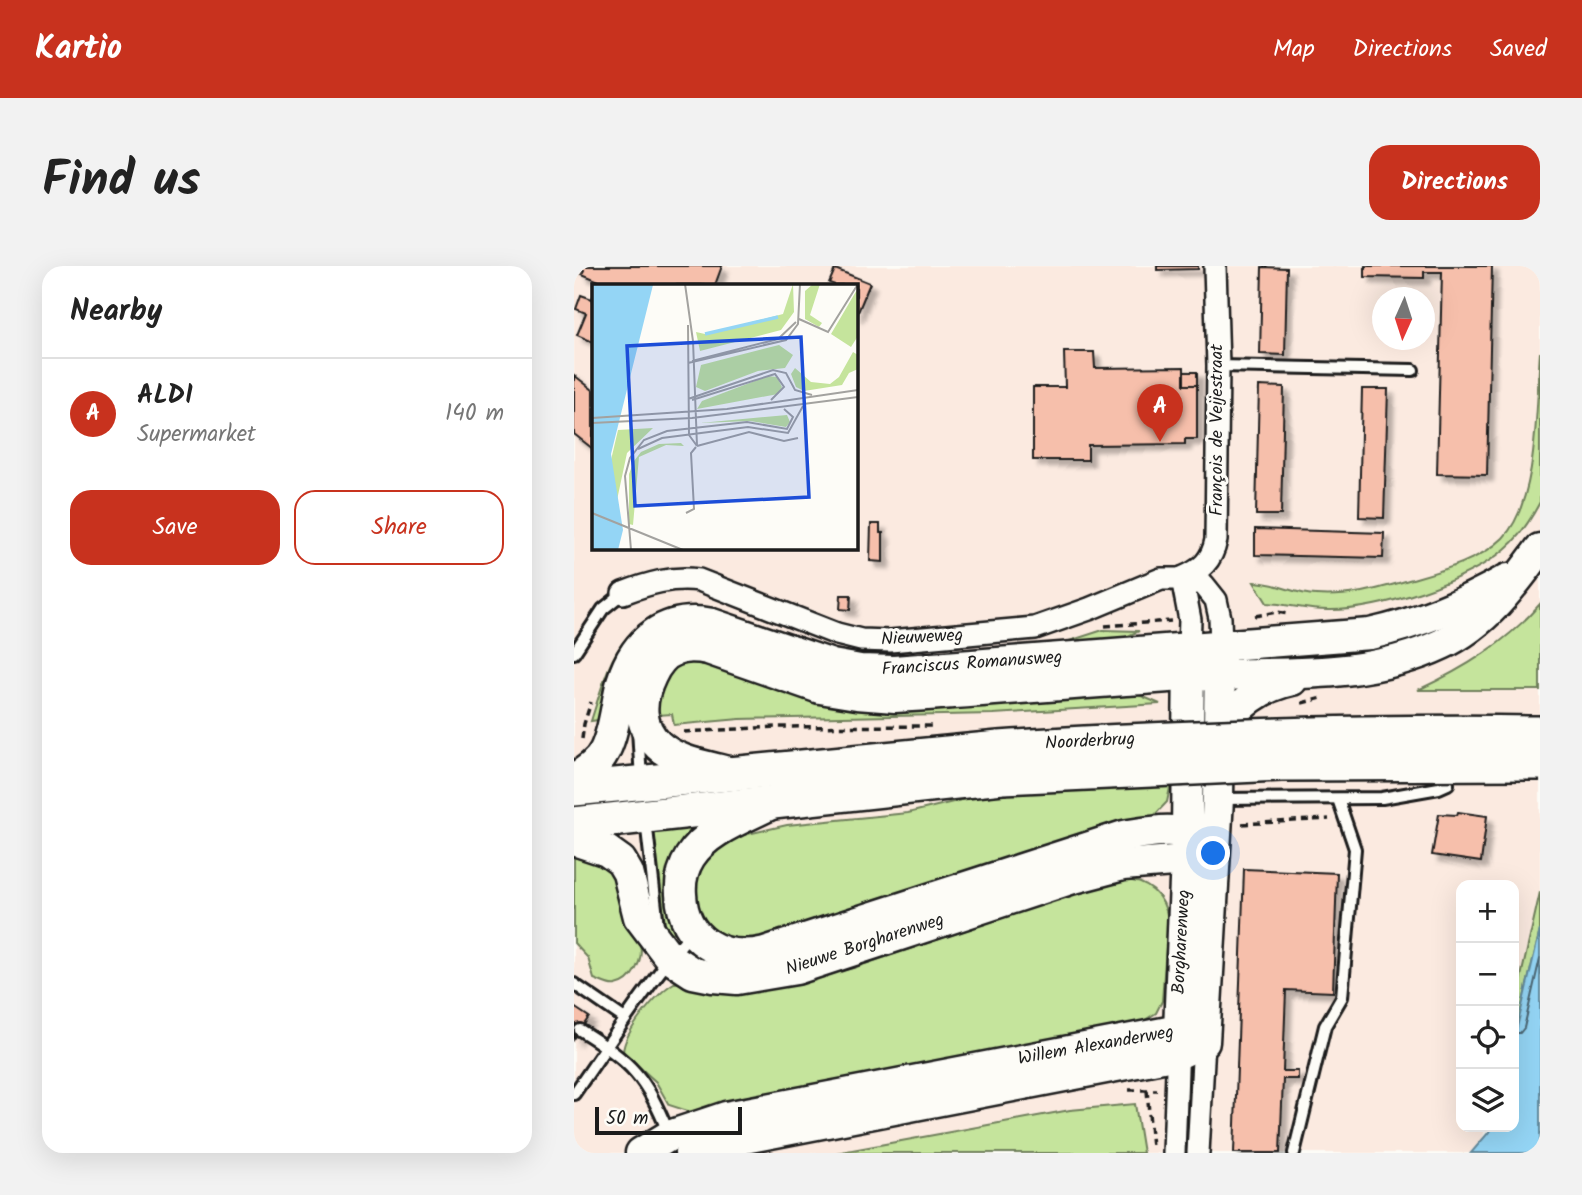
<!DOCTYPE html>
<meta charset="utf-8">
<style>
:root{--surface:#fff;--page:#f2f2f2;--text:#222;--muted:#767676;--line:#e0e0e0;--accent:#c8321e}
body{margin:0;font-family:Kalam,sans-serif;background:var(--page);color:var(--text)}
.controls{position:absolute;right:21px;bottom:21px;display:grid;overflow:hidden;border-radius:14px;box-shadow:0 7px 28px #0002}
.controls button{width:63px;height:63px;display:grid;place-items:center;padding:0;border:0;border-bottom:2px solid var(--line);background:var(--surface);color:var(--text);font:35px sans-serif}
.compass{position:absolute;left:798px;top:21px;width:63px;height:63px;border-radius:50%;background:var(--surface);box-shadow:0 7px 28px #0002;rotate:183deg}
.scale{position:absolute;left:21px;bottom:18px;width:147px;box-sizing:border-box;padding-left:7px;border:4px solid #1c1c1c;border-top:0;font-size:19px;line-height:24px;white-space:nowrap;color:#1c1c1c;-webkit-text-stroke:5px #fdfcf7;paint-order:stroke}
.you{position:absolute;left:640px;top:588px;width:24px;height:24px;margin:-18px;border:5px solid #fff;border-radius:50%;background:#1a73e8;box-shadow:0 0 0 10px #1a73e833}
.badge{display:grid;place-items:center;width:46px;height:46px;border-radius:50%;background:var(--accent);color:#fff;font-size:23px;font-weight:700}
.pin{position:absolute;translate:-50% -58px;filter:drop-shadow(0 2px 4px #0008)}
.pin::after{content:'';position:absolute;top:37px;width:24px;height:21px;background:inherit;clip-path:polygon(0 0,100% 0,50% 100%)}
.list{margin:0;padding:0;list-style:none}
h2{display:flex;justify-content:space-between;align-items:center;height:91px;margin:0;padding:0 28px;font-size:30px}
h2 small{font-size:23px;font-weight:400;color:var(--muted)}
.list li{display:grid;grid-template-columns:46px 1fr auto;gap:21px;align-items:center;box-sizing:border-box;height:112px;padding:0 28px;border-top:2px solid var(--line)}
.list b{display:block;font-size:26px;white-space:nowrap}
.list p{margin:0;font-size:23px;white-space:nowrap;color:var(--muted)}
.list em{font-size:23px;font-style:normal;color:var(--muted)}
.actions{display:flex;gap:14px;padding:21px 28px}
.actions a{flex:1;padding:16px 0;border:2px solid var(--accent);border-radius:21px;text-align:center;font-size:24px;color:var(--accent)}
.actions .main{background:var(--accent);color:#fff}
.icon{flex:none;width:38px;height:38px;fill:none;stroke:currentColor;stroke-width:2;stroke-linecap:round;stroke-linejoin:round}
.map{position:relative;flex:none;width:966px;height:887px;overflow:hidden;border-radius:21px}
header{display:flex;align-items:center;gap:42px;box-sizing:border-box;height:98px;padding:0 35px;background:var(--accent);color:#fff}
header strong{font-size:33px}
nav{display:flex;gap:38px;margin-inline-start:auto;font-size:24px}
.intro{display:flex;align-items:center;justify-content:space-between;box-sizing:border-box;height:168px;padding:0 42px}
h1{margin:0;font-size:49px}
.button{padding:18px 32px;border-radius:21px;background:var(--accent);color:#fff;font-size:24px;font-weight:700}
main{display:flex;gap:42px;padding:0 42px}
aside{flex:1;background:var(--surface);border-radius:21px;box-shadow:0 7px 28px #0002}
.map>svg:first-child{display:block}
.built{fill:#fbeae0;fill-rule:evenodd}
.green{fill:#c5e49c;stroke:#70805c;stroke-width:2}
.water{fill:#94d5f5;stroke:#648b9e;stroke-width:2}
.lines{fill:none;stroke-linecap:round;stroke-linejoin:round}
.shore{stroke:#4c6673;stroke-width:2}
.building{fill:#f6bfab;stroke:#1c1c1c;stroke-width:2;filter:url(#shadow)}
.lane-casing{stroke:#1c1c1c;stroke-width:16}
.street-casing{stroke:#1c1c1c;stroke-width:26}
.secondary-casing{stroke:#1c1c1c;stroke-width:35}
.primary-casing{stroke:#1c1c1c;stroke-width:38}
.path{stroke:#1c1c1c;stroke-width:3.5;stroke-dasharray:7 5;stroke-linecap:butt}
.lane{stroke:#fdfcf7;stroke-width:10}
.street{stroke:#fdfcf7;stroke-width:21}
.secondary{stroke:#fdfcf7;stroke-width:30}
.primary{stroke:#fdfcf7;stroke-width:33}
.primary-bridge-casing{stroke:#1c1c1c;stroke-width:38;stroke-linecap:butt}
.primary-bridge{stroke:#fdfcf7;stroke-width:33}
.labels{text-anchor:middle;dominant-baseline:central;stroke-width:6;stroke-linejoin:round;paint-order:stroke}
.street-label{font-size:18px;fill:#1c1c1c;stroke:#fdfcf7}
.inset-river{fill:none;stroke:#94d5f5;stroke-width:3.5}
.inset-road{fill:none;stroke:#a3a29f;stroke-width:2}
.view{fill:#1d4ed8;fill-opacity:0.15;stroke:#1d4ed8;stroke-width:3.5}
.inset-edge{fill:none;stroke:#1c1c1c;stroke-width:3.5}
</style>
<header>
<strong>Kartio</strong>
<nav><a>Map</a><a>Directions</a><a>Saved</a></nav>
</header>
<div class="intro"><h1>Find us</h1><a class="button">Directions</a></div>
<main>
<aside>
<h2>Nearby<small></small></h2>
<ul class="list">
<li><span class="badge">A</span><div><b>ALDI</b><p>Supermarket</p></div><em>140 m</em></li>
</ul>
<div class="actions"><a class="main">Save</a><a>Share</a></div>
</aside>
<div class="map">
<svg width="966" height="887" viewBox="0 0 966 887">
<defs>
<filter id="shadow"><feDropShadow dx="6" dy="6" stdDeviation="2" flood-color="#0004"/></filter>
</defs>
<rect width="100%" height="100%" fill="#fdfcf7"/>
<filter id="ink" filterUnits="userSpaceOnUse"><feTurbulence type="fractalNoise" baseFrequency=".0143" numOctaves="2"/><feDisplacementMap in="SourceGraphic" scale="14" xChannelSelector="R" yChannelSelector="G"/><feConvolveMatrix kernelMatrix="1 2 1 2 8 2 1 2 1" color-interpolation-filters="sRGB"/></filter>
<g filter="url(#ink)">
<!-- built -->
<path class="built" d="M0,0h966v626l-26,116v-123h-53v242h25l-8,26h-904zM19,19h263v263h-263zM808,32h42v42h-42z"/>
<!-- green -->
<g class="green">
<path d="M966,86v150c-9,17 -20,35 -35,47 -37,32 -126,61 -174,61 -22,1 -42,-6 -64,-7l-13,-21c25,1 39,12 62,13 35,3 67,-8 100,-17 28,-8 66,-19 87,-40 36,-37 33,-136 37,-186z"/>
<path d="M966,338v86h-122c47,-22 88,-47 122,-86z"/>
<path d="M120,347c54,10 104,37 159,45 62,10 129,-5 191,-11l16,-3 43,-14 36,1 -29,13 -186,21 -47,2 -44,-6 -129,-43 -24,-2 -27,9 -22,20 -17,35 -9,39 -14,2c20,-62 27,-106 103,-108z"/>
<path d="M107,391l458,38 21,9 -167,10 -253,5 -66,6 -2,-11 -14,1c-4,-30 4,-38 23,-58z"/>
<polygon points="597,517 593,536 577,553 181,680 134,665 117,635 128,590 143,579 165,570 213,559 334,547 408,529"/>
<polygon points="125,559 102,662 97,670 89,670 78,565"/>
<path d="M0,586l36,15 30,77c4,15 -7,38 -24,41 -7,2 -15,-4 -22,-6l-6,-21 -14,-15z"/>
<path d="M548,614c25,0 43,15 46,40l-6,81 -6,12 -19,12 -440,89 -28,-9 -13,-23 -33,-30c1,-20 34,-59 51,-69l150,-8 29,-7 250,-84z"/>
<polygon points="966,626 966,664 940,774 940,742"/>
<polygon points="561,838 569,887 262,887 496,844"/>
</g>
<!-- water -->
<polygon class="water" points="966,664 966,887 897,887 915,866 917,861 940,861 940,774"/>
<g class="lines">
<!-- shore -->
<polyline class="shore" points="940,767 946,767 950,762 966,692"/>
</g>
<!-- building -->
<g class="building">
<polygon points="1,0 148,0 141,19 23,19 25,15 8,8 10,4"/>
<polygon points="583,0 624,0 624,3 583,4"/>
<polygon points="791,0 918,0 913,209 863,208 868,6 850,6 850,12 791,11"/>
<polygon points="688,1 713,2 711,89 686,88"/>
<polygon points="261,3 296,17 282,51 282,19 261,19 255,17"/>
<polygon points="7,29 18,33 19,30 19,76 3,69 12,47 2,43"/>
<polygon points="490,86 520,86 521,102 610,101 610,119 623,119 623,173 611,173 611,178 514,179 514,194 459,194 459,121 491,121"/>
<rect x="610" y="106" width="13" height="13"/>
<polygon points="0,109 19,124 19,183 0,168"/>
<polygon points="685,120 710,121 707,249 682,249"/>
<polygon points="788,123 814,123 810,252 785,251"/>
<polygon points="297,258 306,258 306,267 309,267 309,296 296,295"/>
<polygon points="681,263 810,267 809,292 681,289"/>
<polygon points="267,329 277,329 276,344 266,343"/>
<polygon points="884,546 913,550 907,596 858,589 865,548 883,549"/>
<polygon points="670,603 763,607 759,726 712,724 709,805 724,805 724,813 709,813 706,887 660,887"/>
<polygon points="0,741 15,751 0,773"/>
</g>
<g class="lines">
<defs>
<g id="lane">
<polyline points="644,100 839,104"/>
<polyline points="0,387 29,343 49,327"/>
<polyline points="64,463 67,514"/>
<polyline points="644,533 808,532 865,522 874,518"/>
<polyline points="72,554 84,660"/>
<polyline points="0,718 51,753"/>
<path d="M6,764c53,33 65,46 89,104"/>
<path d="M0,828c38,-55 74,-111 118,-162"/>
<polyline points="720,887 751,760 768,731 781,583 764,533"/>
</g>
<g id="street">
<path d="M608,312c19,-8 30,-17 34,-38l2,-174 -3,-100"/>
<polyline points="608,312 616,354 615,381"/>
<path d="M49,327c24,-9 49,-17 76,-13l138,54 24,6 29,1 145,-13 54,-19 72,-30h29l14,6 12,15 4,18 1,27"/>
<polyline points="622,772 630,776 624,887"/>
<polyline points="600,887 604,777"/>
</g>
<g id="secondary">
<path d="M646,465c19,-27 39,-44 72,-51"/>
<path d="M155,506c-23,-6 -53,-10 -71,-27 -20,-20 -19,-44 -7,-69 5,-11 13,-22 25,-26 10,-4 22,-3 32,-1l112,39 37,6 38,3c97,-6 194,-15 291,-21 86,-5 176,6 256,-32 43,-20 71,-58 98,-95"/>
<path d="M0,513c12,-8 25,-16 31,-29 10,-21 11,-46 17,-68 13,-43 45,-67 90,-58l120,41 28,5 34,1 476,-37c50,-11 94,-30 138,-55"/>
<path d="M197,538c-27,14 -64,26 -81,53 -7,11 -10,24 -9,37 2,47 41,68 84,58l359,-116c30,-5 53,-10 81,3"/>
<polyline points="0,574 33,585 47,595 54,607 65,651 96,692 119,707 139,711 163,713 222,703 496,613 549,599 612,594 629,584"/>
<polyline points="67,887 95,870 152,851 605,764 613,565 615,392"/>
<polyline points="116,887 160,874 604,788 630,776 644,533 646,390"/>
</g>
<g id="primary">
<polyline points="0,523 425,482"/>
<polyline points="0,558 428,511"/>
</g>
</defs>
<!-- lane casing -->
<use href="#lane" class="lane-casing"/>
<!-- street casing -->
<use href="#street" class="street-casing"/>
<!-- secondary casing -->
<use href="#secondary" class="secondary-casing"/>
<!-- primary casing -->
<use href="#primary" class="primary-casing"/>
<!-- path -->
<g class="path">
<polyline points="681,350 703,346 715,348"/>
<polyline points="531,360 597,355"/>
<polyline points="728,437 748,432"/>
<polyline points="110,466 201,461 357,460"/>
<polyline points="8,473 10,458 17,436"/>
<polyline points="668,558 755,553"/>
<polyline points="555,824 583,824"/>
<polyline points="573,824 578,881"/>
</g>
<!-- lane -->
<use href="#lane" class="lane"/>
<!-- street -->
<use href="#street" class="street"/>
<!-- secondary -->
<use href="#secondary" class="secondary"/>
<!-- primary -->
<use href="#primary" class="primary"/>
<defs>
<g id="primary-bridge">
<path d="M425,482c180,-11 360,-18 541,-15"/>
<polyline points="428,511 707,498 966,497"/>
</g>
</defs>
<!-- primary-bridge casing -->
<use href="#primary-bridge" class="primary-bridge-casing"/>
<!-- primary-bridge -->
<use href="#primary-bridge" class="primary-bridge"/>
</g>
</g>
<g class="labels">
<!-- street labels -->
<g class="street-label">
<text transform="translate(643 164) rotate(-90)">François de Veijestraat</text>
<text transform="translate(348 372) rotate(-3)">Nieuweweg</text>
<text transform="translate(398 398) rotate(-4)">Franciscus Romanusweg</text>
<text transform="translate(516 476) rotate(-3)">Noorderbrug</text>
<text transform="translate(608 676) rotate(-87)">Borgharenweg</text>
<text transform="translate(291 679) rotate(-18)">Nieuwe Borgharenweg</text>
<text transform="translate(522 780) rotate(-10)">Willem Alexanderweg</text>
</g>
</g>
<!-- overview -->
<g transform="translate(18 18)">
<rect width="266" height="266" fill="#fdfcf7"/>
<path d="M201,0l1,28 -13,18 -81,21 -4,-19 9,2 78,-20zM221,0h7l-10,31 12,8 -3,4 -14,-8v-28zM266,4v48l-7,11 -20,-13zM187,61l14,10 -8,13 -27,3 -53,20 -9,-4 5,-22zM261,68l5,3v14l-9,4 -7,12 -38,6 -8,-4 -5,-13 4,-6 16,14 19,2 9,-7zM176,92l9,1 5,10 -4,7 -81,15 5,-8zM195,131l3,7 -4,5 -36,-6 -50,2zM61,144l-26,25 -10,47 -6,-40 7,-30zM89,159l3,3 -18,-1 -27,12 -6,68 -4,-1v-50l5,-13 7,-9 18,-8z" fill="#c5e49c"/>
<path d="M0,0l61,1 -42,169 12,76 -5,20h-26z" fill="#94d5f5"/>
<path class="inset-river" d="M113,50l73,-17"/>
<path class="inset-road" d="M93,0l8,57 4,105M207,35l29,13 30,-48M96,41l1,110 8,11M100,77l86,-22 18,-17M96,79l98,-23 12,-16 2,-40M96,115l85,-29 13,3 9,17 17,5M100,116l83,-26 9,13 -13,13M0,134l135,-9 131,-19M0,139l100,-5 166,-21M105,162l52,-14 35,9 14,-3M46,165l24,-11 86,-11 40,6 15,-27M0,229l91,37M94,229l8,-4 -3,-56 5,-6M39,266l-6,-74 5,-18 14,-18 23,-9 80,-9 40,7 6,-12 -9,-8"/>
<path class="view" d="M209,53l8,160 -174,9 -8,-160z"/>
<rect width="266" height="266" class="inset-edge"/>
</g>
</svg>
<div class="controls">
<button>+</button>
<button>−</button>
<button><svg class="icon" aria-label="locate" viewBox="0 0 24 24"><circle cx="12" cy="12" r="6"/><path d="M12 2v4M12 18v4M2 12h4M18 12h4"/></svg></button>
<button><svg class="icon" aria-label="layers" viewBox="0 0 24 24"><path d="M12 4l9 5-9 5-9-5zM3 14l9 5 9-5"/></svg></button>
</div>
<svg class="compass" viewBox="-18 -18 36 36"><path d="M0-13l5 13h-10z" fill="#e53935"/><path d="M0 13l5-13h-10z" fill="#767676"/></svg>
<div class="scale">50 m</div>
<div class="you"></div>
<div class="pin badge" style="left:586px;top:176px">A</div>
</div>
</main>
